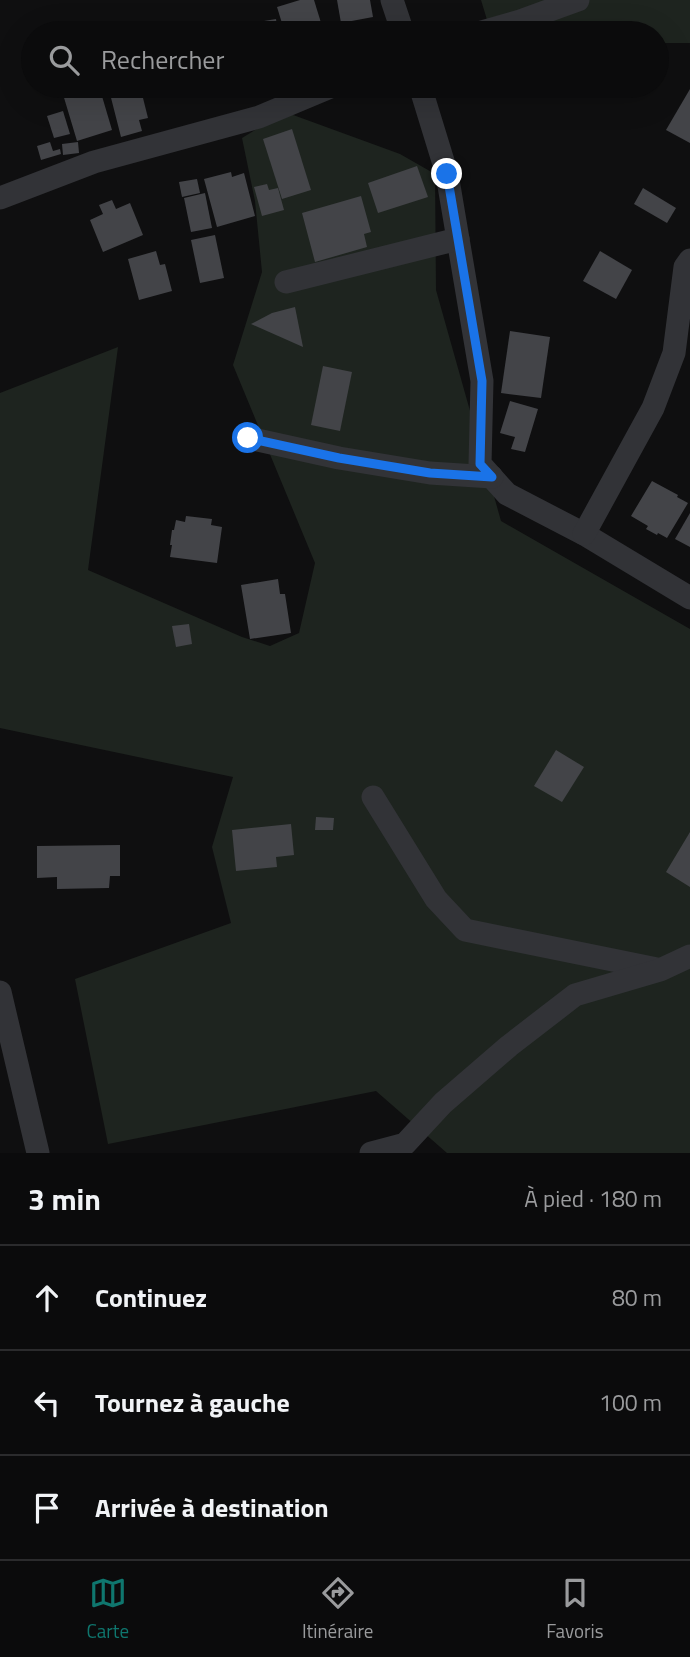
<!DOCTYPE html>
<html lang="fr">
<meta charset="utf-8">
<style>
:root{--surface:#0b0b0c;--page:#141415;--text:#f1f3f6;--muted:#9a9b9d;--line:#2b2b2d;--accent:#0f766e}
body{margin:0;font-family:"Titillium Web",sans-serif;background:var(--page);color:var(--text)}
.stop{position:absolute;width:21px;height:21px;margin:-16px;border:5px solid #1a73e8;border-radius:50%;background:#fff}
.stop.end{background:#1a73e8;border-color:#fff;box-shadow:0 2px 7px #0008}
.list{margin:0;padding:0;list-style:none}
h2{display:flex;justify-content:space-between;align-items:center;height:91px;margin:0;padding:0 28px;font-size:30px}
h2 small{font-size:23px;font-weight:400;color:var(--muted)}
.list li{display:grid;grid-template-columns:46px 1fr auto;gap:21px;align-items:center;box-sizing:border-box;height:105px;padding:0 28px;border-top:2px solid var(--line)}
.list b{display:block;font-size:26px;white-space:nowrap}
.list em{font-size:23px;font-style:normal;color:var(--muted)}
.icon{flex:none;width:38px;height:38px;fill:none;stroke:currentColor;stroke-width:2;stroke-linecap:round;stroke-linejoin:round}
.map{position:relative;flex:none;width:690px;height:1153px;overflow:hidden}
.search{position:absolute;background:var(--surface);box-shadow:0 7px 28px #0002;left:21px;right:21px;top:21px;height:77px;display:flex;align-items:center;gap:18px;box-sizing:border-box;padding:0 24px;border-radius:38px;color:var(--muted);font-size:26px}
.sheet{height:406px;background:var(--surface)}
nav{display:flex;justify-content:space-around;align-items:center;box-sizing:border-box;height:98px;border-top:2px solid var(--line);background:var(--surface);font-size:19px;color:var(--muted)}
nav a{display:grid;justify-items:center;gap:4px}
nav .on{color:var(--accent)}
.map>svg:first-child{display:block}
.green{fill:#1e241f}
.building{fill:#434448}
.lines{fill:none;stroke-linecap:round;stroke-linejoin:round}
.minor{stroke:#323337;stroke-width:23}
.route{stroke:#1a73e8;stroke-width:9}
</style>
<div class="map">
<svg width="690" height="1153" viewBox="0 0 690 1153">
<rect width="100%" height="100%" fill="#0f0f10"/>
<!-- green -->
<g class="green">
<polygon points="481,0 690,0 690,43 657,43 657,33 491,33"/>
<polygon points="285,112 400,154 435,174 436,290 501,521 690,629 690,1153 447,1153 376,1091 108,1144 75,979 231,923 212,847 233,777 0,728 0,393 118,347 88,570 242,637 270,646 299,633 315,563 233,365 262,272 255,201 242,138"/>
</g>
<!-- building -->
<g class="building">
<polygon points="300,0 314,0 322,26 300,33 285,33 277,7"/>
<polygon points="337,0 370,0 373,17 341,23"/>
<polygon points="276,19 278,33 266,33 264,21"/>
<polygon points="80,86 83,86 84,89 99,86 112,130 77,141 62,91"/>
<polygon points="108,86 140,86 148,118 139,120 142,131 121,137"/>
<polygon points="690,89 690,143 666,130"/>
<polygon points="63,111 70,134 54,138 47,116"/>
<polygon points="292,129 311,190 282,199 263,139"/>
<polygon points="50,142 53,151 60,149 61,154 41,160 37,146"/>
<polygon points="78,142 79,153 63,155 62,144"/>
<polygon points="417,166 428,197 378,213 368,183"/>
<polygon points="231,172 232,177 244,173 255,216 217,227 204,179"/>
<polygon points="197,179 200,193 182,197 179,182"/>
<polygon points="267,184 269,190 278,188 284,210 262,216 254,187"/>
<polygon points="643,188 676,208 667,223 634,204"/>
<polygon points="205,193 212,228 191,232 184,198"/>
<polygon points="361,196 371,232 364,234 367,247 315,262 302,213"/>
<polygon points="112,200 116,209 130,203 143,235 103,252 90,220 103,214 99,205"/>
<polygon points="215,235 224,278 200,283 191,240"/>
<polygon points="156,251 160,265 165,264 172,291 139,300 128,259"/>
<polygon points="600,251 632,270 616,299 583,281"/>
<polygon points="295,307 303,347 251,324 272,313"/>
<polygon points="510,331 550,337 541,398 501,393"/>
<polygon points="323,366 352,372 340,431 311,425"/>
<polygon points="510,401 538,409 525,452 511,449 515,437 500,433"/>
<polygon points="652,481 678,495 677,497 688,503 667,538 658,533 657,535 646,529 648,526 631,516"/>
<polygon points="690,513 690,547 675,539"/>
<polygon points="186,516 212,519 211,525 222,527 217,563 170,557 172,545 170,545 172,530 174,530 176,520 185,522"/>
<polygon points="278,579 280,594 285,594 291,633 250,639 241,585"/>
<polygon points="189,624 192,644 176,647 172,626"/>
<polygon points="556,750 584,767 562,802 534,786"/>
<polygon points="316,817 334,818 333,830 315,830"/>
<polygon points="291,824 294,855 276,857 277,867 236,871 232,830"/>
<polygon points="690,832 690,887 666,872"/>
<polygon points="120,845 120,876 110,876 109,888 57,889 57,877 37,878 37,846"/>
</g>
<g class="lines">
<!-- minor -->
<g class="minor">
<polyline points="392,0 403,33"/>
<polyline points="478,33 520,21 578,0"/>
<polyline points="420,86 447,174 482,381 480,464 507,494 584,534 690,598"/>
<polyline points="0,198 94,162 259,117 333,86"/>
<polyline points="286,282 458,239"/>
<polyline points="248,438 339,458 430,473 492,477"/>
<polyline points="584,534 653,408 674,353 685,267 690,260"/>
<polyline points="373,797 436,899 465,930 657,969"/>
<polyline points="0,992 38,1153"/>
<polyline points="371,1153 405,1144 443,1103 509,1046 575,995 660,970 690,956"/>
</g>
</g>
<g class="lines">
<!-- route -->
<polyline class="route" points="248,438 339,458 430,473 492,477 480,464 482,381 447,174"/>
</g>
</svg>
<div class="stop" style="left:248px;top:438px"></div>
<div class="stop end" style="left:447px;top:174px"></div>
<div class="search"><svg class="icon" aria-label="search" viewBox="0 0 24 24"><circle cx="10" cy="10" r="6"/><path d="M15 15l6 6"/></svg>Rechercher</div>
</div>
<section class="sheet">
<h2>3 min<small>À pied · 180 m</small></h2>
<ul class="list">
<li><svg class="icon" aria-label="ahead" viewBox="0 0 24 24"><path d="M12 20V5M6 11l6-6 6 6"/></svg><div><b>Continuez</b></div><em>80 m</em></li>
<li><svg class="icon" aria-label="left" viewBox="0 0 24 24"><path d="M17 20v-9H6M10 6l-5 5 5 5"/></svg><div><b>Tournez à gauche</b></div><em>100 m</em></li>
<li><svg class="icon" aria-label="arrive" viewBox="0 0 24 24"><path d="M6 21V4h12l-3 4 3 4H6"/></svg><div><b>Arrivée à destination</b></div></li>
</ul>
</section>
<nav>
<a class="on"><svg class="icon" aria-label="map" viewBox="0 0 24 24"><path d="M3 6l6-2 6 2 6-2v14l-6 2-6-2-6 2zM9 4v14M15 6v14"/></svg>Carte</a>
<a><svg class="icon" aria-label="directions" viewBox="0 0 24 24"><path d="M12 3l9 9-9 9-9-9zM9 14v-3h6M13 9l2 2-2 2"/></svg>Itinéraire</a>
<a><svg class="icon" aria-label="saved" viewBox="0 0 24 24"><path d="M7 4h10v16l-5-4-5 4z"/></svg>Favoris</a>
</nav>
